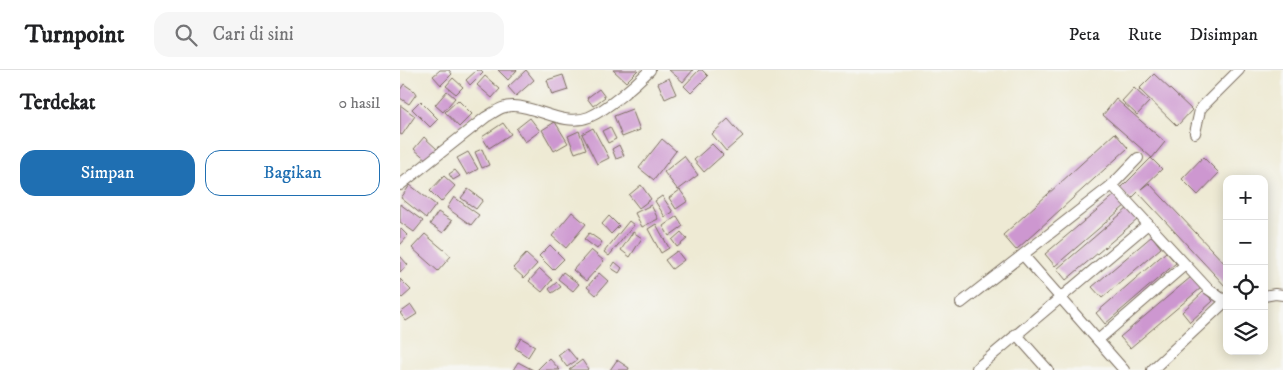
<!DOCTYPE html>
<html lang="id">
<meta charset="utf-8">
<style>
:root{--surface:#fff;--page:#f6f6f6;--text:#202124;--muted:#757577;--line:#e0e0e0;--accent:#1f6fb2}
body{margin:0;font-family:"IM FELL DW Pica",serif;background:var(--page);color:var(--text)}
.controls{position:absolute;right:15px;bottom:15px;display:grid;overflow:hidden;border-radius:10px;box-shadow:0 2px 12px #0003}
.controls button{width:45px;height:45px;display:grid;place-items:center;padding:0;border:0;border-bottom:1px solid var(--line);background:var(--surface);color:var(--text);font:25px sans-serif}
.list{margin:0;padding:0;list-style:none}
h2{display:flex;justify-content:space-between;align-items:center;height:65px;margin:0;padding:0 20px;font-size:21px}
h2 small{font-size:16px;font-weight:400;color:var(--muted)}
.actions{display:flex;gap:10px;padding:15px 20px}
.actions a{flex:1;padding:11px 0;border:1px solid var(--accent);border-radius:15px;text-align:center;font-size:18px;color:var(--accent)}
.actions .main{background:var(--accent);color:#fff}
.icon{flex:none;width:28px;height:28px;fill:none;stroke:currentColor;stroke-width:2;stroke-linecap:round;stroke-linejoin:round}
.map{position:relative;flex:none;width:883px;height:300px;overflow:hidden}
header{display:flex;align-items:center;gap:30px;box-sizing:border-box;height:70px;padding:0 25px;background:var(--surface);border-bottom:1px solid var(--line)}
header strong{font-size:24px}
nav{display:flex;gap:28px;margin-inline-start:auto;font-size:18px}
.search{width:350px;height:45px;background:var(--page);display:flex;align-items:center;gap:12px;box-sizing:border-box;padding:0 18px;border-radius:15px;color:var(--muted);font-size:19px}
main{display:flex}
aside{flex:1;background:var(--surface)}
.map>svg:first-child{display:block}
.building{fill:#cd97d0}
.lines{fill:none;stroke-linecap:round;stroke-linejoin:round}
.minor-casing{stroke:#7a6d5e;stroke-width:12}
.minor{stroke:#fff;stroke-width:10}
</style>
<header>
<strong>Turnpoint</strong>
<div class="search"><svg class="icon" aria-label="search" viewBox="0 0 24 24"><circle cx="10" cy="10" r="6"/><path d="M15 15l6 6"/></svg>Cari di sini</div>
<nav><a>Peta</a><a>Rute</a><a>Disimpan</a></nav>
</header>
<main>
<aside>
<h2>Terdekat<small>0 hasil</small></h2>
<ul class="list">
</ul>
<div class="actions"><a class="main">Simpan</a><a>Bagikan</a></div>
</aside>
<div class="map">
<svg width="883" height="300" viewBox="0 0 883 300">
<rect width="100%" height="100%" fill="#f6f6f2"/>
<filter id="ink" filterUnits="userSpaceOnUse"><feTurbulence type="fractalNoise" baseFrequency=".02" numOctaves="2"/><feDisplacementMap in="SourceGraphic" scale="10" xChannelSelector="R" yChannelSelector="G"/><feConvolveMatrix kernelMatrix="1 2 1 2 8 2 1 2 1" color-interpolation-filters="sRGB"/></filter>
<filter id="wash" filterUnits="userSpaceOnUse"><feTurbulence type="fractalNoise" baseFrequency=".0096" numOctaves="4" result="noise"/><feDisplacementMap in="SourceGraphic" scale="20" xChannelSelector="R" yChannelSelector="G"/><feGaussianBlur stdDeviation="1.12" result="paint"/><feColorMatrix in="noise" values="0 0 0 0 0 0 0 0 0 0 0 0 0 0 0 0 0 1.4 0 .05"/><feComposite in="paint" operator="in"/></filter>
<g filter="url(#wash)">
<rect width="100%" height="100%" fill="#eeead4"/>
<g id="blocks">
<!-- building -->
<g class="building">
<polygon points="40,0 49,0 52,4 41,15 33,6"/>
<polygon points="77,0 81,0 83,2 70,15 66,10"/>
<polygon points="98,0 117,0 108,10"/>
<polygon points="126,0 134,10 116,26 108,17"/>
<polygon points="213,0 238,0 226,12"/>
<polygon points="269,0 293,0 283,12"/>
<polygon points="299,0 302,0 308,6 291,23 284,16"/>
<polygon points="754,4 792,40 777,56 739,19"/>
<polygon points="163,5 168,20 152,25 147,10"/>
<polygon points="85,6 100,19 92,28 77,15"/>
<polygon points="53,8 63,17 56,24 46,16"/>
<polygon points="269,8 276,24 265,29 258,13"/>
<polygon points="4,14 17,23 9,34 0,28 0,20"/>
<polygon points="734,18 749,32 737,45 722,31"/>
<polygon points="199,19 205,27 193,36 187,28"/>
<polygon points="47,21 55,28 43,42 35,35"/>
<polygon points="716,29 765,72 752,88 703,45"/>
<polygon points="58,30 72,44 59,57 45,42"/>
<polygon points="20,31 38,49 30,57 12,39"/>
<polygon points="0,35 15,46 2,65 0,64"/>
<polygon points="232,39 240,60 222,67 214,46"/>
<polygon points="130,48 140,61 125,72 116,59"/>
<polygon points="328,49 343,66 326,81 312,64"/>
<polygon points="155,52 168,73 154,81 142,60"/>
<polygon points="103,53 111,64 89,78 82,67"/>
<polygon points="210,57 216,69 208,73 202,61"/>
<polygon points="193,58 209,88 197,94 182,64"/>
<polygon points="179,61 186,79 175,83 168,66"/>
<polygon points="715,63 728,78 616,180 603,165"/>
<polygon points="24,67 38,80 28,91 14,79"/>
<polygon points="262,69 276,81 254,110 239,98"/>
<polygon points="312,74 323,85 304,102 294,90"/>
<polygon points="219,75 224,86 216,89 212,79"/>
<polygon points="82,79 89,95 82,98 75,82"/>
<polygon points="68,82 78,99 67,105 57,88"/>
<polygon points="284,86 298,105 278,120 264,102"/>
<polygon points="803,87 819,103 798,125 782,109"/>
<polygon points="751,88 762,99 741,119 749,113 827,196 827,218 738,122 730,130 720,119"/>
<polygon points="55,100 60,106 53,110 49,104"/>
<polygon points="44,106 55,116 41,132 30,121"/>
<polygon points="10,115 36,135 26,148 1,128"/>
<polygon points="241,115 251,129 239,138 229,125"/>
<polygon points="68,119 83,130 76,139 61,128"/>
<polygon points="280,120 288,131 276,139 269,128"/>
<polygon points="716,124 726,135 655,196 645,184"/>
<polygon points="262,126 273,142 265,147 255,131"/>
<polygon points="54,127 79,145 71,155 47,138"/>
<polygon points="0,134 23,151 14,162 0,152"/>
<polygon points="251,135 258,149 242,157 235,143"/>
<polygon points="728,138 737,150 666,210 657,199"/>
<polygon points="38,142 52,151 43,163 30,154"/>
<polygon points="172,142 186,154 166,178 152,166"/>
<polygon points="209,146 219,156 211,164 202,154"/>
<polygon points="277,146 283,156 269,166 263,156"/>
<polygon points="229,151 234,155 209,186 204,182"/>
<polygon points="256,154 269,178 261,183 248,159"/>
<polygon points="0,158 8,166 0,175"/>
<polygon points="233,162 242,168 230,187 221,180"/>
<polygon points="281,162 287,169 277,177 272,170"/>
<polygon points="189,163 202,172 197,179 184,169"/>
<polygon points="25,164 51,186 38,201 12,178"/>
<polygon points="752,166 761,178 702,228 692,217"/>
<polygon points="150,175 164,189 153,200 139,186"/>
<polygon points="191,180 204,191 186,211 173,200"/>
<polygon points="277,181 284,190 272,199 265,190"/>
<polygon points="766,182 776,193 705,254 696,243"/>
<polygon points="126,184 137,194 124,208 113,198"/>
<polygon points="0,186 8,195 0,202"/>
<polygon points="215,192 222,198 219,203 211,198"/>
<polygon points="140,199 152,210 142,222 129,211"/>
<polygon points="163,202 179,214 173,221 158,209"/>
<polygon points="199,203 208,211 196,225 187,217"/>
<polygon points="791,207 801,218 730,278 720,267"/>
<polygon points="0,209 11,220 2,228 0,226"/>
<polygon points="157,212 161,217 152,223 149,219"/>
<polygon points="804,221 813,231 790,252 782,242"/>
<polygon points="11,235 17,244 6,251 0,243"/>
<polygon points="121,268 135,276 128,287 115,278"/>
<polygon points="167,278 177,290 167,297 158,285"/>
<polygon points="149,288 160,300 137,300"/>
<polygon points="182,290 188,299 187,300 169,300"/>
<polygon points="217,290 229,298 228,300 210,300"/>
<polygon points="118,292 133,300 113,300"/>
</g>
</g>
</g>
<g filter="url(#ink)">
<use href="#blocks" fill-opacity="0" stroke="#7a6d5e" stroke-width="1"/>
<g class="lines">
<defs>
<g id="minor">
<polyline points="795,63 800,40 803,36 839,0"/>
<path d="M0,115l86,-68c9,-5 17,-12 28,-11 25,1 50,21 75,11 19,-8 47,-33 61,-47"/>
<polyline points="712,115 808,219 821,228 827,230"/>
<polyline points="623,185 724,300"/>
<polyline points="864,226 875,224 883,225"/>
<polyline points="561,233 712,115 738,88"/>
<polyline points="616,264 648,300"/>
<polyline points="698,270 785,195"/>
<polyline points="577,298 748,154"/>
<polyline points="752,300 827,230"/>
</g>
</defs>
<!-- minor casing -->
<use href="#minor" class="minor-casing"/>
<!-- minor -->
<use href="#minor" class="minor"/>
</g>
</g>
</svg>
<div class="controls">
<button>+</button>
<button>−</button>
<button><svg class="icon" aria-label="locate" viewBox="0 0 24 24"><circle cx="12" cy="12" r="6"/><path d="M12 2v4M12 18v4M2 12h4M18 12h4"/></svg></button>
<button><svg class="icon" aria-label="layers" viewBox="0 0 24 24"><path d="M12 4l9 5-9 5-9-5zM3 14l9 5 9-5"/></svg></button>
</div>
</div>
</main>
